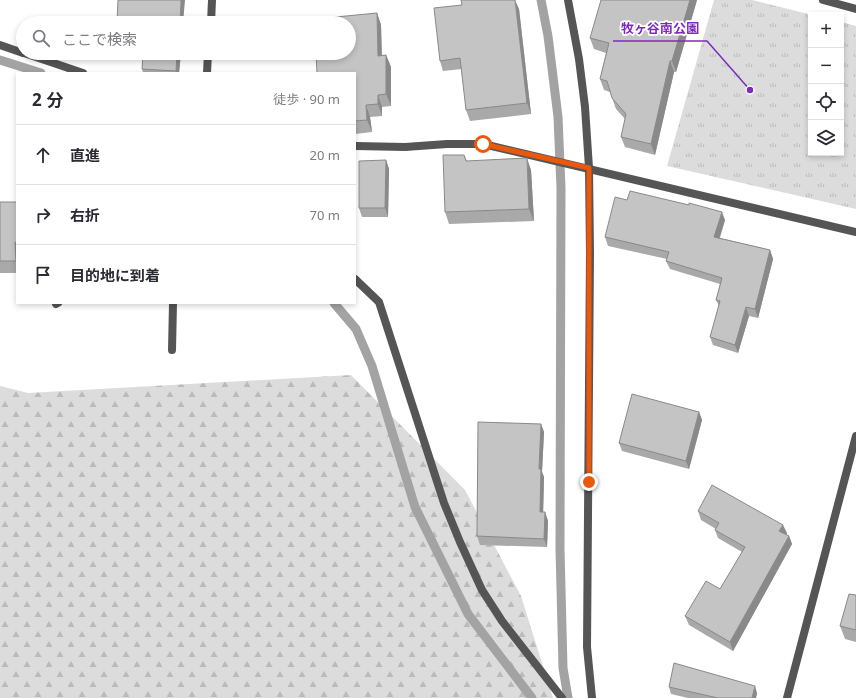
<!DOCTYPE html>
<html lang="ja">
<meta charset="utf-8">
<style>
:root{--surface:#fff;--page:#f2f2f3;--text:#2b2b33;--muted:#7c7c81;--line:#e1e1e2}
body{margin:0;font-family:"Noto Sans","Noto Sans JP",sans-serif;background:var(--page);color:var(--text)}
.controls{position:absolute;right:12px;top:12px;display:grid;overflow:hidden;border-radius:0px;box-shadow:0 2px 6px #0003}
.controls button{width:36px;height:36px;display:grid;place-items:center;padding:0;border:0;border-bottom:1px solid var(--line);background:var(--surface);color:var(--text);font:20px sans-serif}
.stop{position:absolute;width:12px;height:12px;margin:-9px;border:3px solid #ea580c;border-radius:50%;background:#fff}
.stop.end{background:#ea580c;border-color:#fff;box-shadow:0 1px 4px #0008}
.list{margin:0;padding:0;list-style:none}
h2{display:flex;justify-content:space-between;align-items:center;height:52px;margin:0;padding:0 16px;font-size:17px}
h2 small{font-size:13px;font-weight:400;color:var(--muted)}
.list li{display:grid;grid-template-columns:26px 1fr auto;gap:12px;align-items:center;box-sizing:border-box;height:60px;padding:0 16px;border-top:1px solid var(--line)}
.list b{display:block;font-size:15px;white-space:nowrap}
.list em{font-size:13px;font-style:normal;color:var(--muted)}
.icon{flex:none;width:22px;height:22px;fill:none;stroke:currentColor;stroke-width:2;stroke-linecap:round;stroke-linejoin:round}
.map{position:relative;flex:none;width:856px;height:698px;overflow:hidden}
.search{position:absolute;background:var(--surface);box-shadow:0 2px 6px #0003;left:16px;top:16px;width:340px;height:44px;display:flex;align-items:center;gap:10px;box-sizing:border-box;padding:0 14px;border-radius:22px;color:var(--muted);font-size:15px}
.panel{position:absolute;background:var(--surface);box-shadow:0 2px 6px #0003;left:16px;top:72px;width:340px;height:232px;border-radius:0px}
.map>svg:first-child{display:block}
.grass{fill:url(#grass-tufts)}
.forest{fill:url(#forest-firs)}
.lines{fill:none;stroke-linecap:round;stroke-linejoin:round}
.stream{stroke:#a3a3a3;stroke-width:9}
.service{stroke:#555;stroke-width:8}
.minor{stroke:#555;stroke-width:8}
.tertiary{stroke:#555;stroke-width:8}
.wall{fill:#a9a9a9}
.shaded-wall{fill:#898989}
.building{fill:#c4c4c4;stroke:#898989}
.route{stroke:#ea580c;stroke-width:5}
.leader{fill:none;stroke:#7b2cbf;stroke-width:1.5}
.callout-dot{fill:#7b2cbf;stroke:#fff;stroke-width:1.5}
.callout-label{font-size:13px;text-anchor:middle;font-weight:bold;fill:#7b2cbf;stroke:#fff;stroke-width:3.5;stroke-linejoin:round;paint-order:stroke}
</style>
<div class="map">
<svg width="856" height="698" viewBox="0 0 856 698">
<defs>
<pattern id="grass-tufts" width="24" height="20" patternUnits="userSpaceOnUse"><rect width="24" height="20" fill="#dcdcdc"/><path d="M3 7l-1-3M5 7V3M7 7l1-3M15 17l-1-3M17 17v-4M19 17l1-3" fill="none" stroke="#bbb"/></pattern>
<pattern id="forest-firs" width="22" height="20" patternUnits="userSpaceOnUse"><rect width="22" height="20" fill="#dcdcdc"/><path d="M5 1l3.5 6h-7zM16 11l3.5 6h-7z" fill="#bbb"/></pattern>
</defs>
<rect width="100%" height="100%" fill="#fff"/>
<!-- grass -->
<polygon class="grass" points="714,0 752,0 812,15 811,153 841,153 841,22 856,26 856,209 667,166"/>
<!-- forest -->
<polygon class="forest" points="351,375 465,490 521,596 553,698 0,698 0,386 28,393"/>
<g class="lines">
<!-- stream -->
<g class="stream">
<polyline points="541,0 548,36 558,117 561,188 560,549 563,668 568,698"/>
<polyline points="0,60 41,73"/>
<polyline points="334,303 356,329 372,366 415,507 468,614 532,698"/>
</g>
<!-- service -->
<g class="service">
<polyline points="56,304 58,303"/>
<polyline points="172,350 173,303"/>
</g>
<!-- minor -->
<g class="minor">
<polyline points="568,0 579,59 585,107 589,168 590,253 587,647 592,698"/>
<polyline points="823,0 856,9"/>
<polyline points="211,23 212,0"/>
<polyline points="0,45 23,53"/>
<polyline points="24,53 83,73"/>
<polyline points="207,73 208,53"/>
<polyline points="355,146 405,147 447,144 483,144 856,232"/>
<polyline points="355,279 379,302 444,503 460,542 482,590 502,621 562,698"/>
</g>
<!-- tertiary -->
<polyline class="tertiary" points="787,698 856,436"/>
</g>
<!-- wall -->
<g class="wall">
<polygon points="697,0 676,72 674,72 655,155 625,147 621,137 625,119 616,109 610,92 604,90 600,79 606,53 594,49 590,38"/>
<polygon points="462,5 519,9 531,114 470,121 466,110 462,69 443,71 440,61"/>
<polygon points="377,13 381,25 382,56 386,55 391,67 391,106 382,107 382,116 370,117 372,132 355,134 355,73"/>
<polygon points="117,53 181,53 179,73 143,73 142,69 143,54"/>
<polygon points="464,155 467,161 531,170 534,221 449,224 445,212"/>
<polygon points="386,160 389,169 388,217 362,217 359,208"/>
<rect x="0" y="202" width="17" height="71"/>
<polygon points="725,220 720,238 770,250 773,259 758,318 749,316 738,353 713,345 710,337 719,306 716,300 720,284 670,269 666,261 667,259 608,246 605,237"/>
<polygon points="699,412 702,420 689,469 622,451 619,443"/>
<polygon points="541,424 544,432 542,472 544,477 543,512 545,512 548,521 547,547 480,545 477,536"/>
<polygon points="698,511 787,533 786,534 789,536 792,544 733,651 689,625 685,616 720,589 742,552 718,538 715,530 716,529 701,520"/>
<polygon points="856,595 856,642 845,639 840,626"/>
<polygon points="669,687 757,693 756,698 688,698 671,694"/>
</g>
<!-- shaded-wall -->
<g class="shaded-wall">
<polygon points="181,0 185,0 183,23 180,23"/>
<polygon points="515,0 519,9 531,114 527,103"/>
<polygon points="690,0 697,0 676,72 672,61"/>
<polygon points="377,13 381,25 382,68 378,56"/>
<polygon points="177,53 181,53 179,73 177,73 176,71"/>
<polygon points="386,55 391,67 391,106 386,94"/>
<polygon points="670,61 674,72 655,155 651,144"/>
<polygon points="378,95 382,107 382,116 378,104"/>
<polygon points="366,105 370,117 372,132 367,120"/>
<polygon points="527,158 531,170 534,221 529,209"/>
<polygon points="386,160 389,169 388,217 385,208"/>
<polygon points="722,212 725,220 717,245 714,237"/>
<polygon points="15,242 17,247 17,263 16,261"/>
<polygon points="770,250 773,259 758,318 755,309"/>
<polygon points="746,307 749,316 738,353 735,345"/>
<polygon points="699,412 702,420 689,469 686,461"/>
<polygon points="541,424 544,432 542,472 544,477 543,520 540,512 539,469"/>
<polygon points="545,512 548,521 547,547 544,539"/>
<polygon points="783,525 787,533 783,539 779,531"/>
<polygon points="789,536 792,544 733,651 730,642"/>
<polygon points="755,686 757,693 756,698 752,698"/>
</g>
<!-- building -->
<g class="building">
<polygon points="118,0 181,0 180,23 95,23 95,22 117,22"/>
<polygon points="461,0 515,0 527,103 466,110 460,58 440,61 434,8 462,5"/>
<polygon points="601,0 690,0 672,61 670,61 651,144 621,137 626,114 612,98 607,81 600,79 609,43 590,38"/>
<polygon points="377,13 378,56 386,55 386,94 378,95 378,104 366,105 367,120 355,121 355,73 317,73 316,53 349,53 349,23 315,23 315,19"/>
<polygon points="143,53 177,53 176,71 142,69"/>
<polygon points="443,155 464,155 466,161 527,158 529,209 445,212"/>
<polygon points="386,160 385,208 359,208 359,161"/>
<polygon points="630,191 689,205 689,203 722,212 714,237 770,250 755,309 746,307 735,345 710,337 720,301 716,300 722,278 666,261 669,252 605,237 615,197 627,200"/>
<polygon points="0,202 17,202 17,243 15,242 16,261 0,261"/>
<polygon points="632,394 699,412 686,461 619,443"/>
<polygon points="478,422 541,424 539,469 541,469 540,512 545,512 544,539 477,536"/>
<polygon points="712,485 783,525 779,531 789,536 730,642 685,616 706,581 720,589 745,547 715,530 719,523 698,511"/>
<polygon points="849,594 856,595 856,630 840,626"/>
<polygon points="674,663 755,686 752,698 718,698 669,687"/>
</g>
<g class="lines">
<!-- route -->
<polyline class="route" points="483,144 589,168 589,482"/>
</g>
<!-- callouts -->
<path class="leader" d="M750 90L707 41H613"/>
<circle class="callout-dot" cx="750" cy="90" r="4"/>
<g class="callout-label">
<text x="660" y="33">牧ヶ谷南公園</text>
</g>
</svg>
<div class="controls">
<button>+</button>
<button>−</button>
<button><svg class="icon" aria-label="locate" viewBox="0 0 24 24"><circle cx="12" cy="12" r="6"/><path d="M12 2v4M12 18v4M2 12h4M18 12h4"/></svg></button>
<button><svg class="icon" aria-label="layers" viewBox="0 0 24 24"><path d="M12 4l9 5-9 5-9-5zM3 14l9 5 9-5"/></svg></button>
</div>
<div class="stop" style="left:483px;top:144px"></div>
<div class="stop end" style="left:589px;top:482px"></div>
<div class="search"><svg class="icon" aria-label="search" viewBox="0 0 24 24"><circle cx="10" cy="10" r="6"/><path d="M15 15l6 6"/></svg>ここで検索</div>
<section class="panel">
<h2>2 分<small>徒歩 · 90 m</small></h2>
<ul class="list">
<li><svg class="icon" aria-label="ahead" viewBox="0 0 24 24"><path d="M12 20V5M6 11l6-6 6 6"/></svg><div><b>直進</b></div><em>20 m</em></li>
<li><svg class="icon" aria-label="right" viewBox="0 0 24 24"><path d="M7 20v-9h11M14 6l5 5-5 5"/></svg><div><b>右折</b></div><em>70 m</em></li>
<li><svg class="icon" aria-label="arrive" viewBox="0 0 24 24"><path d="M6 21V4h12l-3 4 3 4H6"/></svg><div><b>目的地に到着</b></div></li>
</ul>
</section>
</div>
